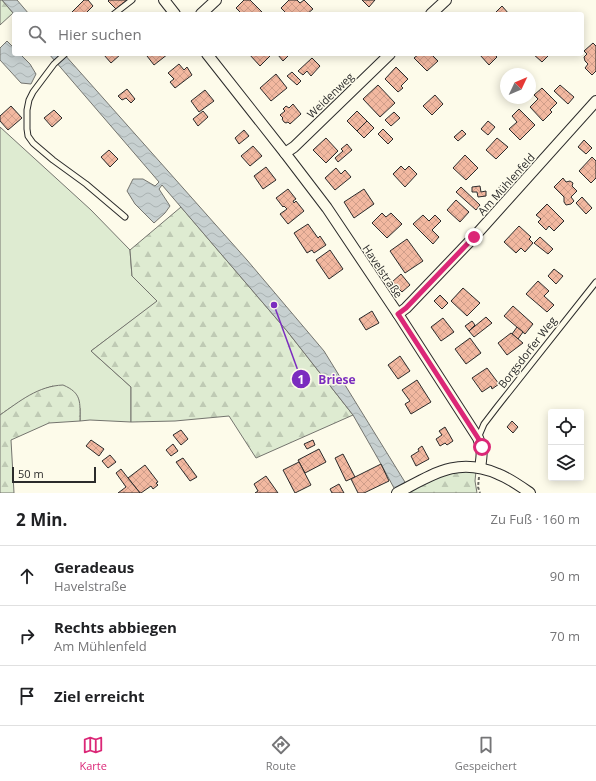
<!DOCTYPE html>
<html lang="de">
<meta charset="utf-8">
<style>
:root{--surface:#fff;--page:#f2f2f2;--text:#202124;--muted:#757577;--line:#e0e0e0;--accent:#db2777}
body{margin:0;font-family:"Open Sans",sans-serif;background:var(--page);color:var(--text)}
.controls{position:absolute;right:12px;bottom:12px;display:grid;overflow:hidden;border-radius:4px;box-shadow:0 2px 10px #0003}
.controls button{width:36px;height:36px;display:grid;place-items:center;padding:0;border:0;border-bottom:1px solid var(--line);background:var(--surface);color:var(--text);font:20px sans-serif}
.compass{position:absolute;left:500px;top:68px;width:36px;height:36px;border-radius:50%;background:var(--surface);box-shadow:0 2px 10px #0003;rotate:46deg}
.scale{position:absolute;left:12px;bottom:10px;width:84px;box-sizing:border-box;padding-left:4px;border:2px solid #2b2b2b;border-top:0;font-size:11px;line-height:14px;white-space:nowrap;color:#2b2b2b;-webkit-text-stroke:3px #fdfbea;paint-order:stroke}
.stop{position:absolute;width:12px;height:12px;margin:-9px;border:3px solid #db2777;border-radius:50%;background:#fff}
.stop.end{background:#db2777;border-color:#fff;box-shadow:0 1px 4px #0008}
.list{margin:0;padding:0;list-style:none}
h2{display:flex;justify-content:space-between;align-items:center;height:52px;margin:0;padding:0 16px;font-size:17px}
h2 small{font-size:13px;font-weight:400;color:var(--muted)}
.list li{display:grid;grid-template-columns:26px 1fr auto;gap:12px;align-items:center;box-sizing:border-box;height:60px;padding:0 16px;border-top:1px solid var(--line)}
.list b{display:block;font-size:15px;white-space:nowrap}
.list p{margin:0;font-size:13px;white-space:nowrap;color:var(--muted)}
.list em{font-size:13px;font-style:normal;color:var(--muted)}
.icon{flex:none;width:22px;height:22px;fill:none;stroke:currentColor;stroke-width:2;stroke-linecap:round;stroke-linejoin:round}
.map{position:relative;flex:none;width:596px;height:493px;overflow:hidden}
.search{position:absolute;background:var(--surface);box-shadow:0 2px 10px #0003;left:12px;right:12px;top:12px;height:44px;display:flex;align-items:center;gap:10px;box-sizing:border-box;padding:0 14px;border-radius:4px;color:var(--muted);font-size:15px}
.sheet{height:232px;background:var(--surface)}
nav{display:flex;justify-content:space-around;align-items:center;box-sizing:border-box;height:56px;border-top:1px solid var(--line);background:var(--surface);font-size:11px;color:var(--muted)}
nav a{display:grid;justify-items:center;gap:2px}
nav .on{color:var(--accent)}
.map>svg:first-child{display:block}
.green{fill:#deebd1;stroke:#74746e}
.forest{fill:url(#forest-firs);stroke:#74746e}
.water{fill:url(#water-waves);stroke:#74746e}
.building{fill:url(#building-cross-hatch);stroke:#2b2b2b}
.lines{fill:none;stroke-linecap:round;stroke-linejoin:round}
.service-casing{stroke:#2b2b2b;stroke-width:7}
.minor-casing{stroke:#2b2b2b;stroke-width:12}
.path{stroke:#6a6964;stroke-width:2;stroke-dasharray:3 2;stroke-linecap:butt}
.service{stroke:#fdfbea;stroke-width:5}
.minor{stroke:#fdfbea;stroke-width:10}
.route{stroke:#db2777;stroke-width:5}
.labels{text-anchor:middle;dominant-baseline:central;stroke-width:3;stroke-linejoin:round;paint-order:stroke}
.street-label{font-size:11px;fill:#2b2b2b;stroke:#fdfbea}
.leader{fill:none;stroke:#7b2cbf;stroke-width:1.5}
.callout-dot{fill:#7b2cbf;stroke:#fdfbea;stroke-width:1.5}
.mark-label{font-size:12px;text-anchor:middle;font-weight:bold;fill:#fff}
.callout-label{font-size:12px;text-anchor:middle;font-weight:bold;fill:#7b2cbf;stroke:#fdfbea;stroke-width:3;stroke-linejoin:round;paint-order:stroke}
</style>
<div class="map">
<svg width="596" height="493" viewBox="0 0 596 493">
<defs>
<pattern id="forest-firs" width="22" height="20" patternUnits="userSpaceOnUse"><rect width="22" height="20" fill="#deebd1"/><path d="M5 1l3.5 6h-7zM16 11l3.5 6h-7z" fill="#bfcab4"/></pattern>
<pattern id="water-waves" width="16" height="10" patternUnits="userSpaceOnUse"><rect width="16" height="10" fill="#c7d0d0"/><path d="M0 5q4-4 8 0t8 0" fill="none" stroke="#abb3b3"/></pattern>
<pattern id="building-cross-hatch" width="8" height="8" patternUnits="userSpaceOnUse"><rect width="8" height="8" fill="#f2b8a0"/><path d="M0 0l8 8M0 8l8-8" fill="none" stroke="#d09e8a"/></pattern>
</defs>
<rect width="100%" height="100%" fill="#fdfbea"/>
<!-- green -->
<path class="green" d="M0,127l91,83 39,40 2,26 26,25 -67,50 40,36v35l-41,-2 -10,1v-13l-27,-22c-20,6 -36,17 -53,29z"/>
<!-- forest -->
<g class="forest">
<polygon points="0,0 2,0 13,13 0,25"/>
<polygon points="181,207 287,331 353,415 256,458 229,416 175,421 131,422 131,387 91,351 157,301 132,276 130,250"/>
<path d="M63,385c19,8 17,17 17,36l-31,2 -38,17 3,53h-14v-78c20,-14 38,-29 63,-30z"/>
<polygon points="447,471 476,471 475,481 477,493 409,493 409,489"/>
</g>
<!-- water -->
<g class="water">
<polygon points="2,0 17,0 29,14 14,14"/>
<polygon points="7,41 14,48 14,54 20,54 30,64 36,74 31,84 21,83 0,60 0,48"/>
<polygon points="49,54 64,54 247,260 324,351 408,487 409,493 395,493 394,488 381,464 353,415 287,331 162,185 159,189 170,206 165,213 154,223 135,204 127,191 133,179 143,179 155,186 159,182"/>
</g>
<!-- building -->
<g class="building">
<polygon points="84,0 88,0 93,6 85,14 73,14 72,12"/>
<polygon points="109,0 127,0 116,9 108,1"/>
<polygon points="244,0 250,0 262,12 260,14 238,14 240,12 236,8"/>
<polygon points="289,0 297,0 300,3 304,0 313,9 307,14 287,14 281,8"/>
<polygon points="362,0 375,0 369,7"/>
<polygon points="502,6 509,14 494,14"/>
<polygon points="593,43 596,46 596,71 592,75 585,68 588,64 585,61 584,57 587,54 584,51"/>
<polygon points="106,54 121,54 111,63 104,55"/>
<polygon points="150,54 168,54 154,65 147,56"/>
<polygon points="249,54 272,54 260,66"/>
<polygon points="279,54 288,54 289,55 283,61 278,55"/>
<polygon points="419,54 431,54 438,61 427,71 414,58"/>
<polygon points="481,54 494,54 497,57 489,65 480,55"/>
<polygon points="533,54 550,54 542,62"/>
<polygon points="312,58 320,66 311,76 307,71 303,75 298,71"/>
<polygon points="179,64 184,70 187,67 192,75 175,88 170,82 174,79 168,73"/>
<polygon points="396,67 408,79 401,86 403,88 398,92 385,79"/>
<polygon points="292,72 301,81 297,85 287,76"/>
<polygon points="276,74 287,88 271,101 260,88"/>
<polygon points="378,85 395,103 380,117 363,99"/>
<polygon points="560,85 574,97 568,104 554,91"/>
<polygon points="542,88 557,103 550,110 552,112 543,121 530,107 538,99 534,95"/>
<polygon points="127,89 135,99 131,103 126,98 122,100 118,96"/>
<polygon points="205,90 214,101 199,112 191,101"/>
<polygon points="435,95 443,104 432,115 423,106"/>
<polygon points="293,104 301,114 290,124 288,122 286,123 284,122 282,119 283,118 280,115 285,111 283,109 286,106 289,108"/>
<polygon points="11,106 22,118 8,130 0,121 0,116"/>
<polygon points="519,109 535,125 520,140 509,129 517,122 512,116"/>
<polygon points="54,110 62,118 52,127 44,118"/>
<polygon points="203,111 208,117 198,126 193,119"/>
<polygon points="357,111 367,121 357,131 347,121"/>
<polygon points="394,112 400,118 391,126 385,120"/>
<polygon points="367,121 374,128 364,138 357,131"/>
<polygon points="488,121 495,127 488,135 481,129"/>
<polygon points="383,129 393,139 388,144 378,134"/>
<polygon points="244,130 249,136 239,144 235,138"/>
<polygon points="462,130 466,134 458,141 454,137"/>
<polygon points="326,138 338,151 326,163 313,150"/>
<polygon points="497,138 508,147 496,159 486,150"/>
<polygon points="584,140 592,148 586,154 578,147"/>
<polygon points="347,144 352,150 338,162 335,158 343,151 341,149"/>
<polygon points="253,146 262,156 250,166 241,156"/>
<polygon points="109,150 118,159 110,167 101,157"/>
<polygon points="465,155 478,168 466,180 453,168"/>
<polygon points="592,157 596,161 596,178 591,183 579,171"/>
<polygon points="401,166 405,170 409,166 417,174 405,187 393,174"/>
<polygon points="266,167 276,180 263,189 254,176"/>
<polygon points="336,168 341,174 345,170 351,177 335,190 325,178"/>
<polygon points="563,178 566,182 570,181 573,183 572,186 577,191 571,197 574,201 571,204 566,205 564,202 564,197 554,187"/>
<polygon points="480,186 481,192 486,191 486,196 478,197 477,192 472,192 472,187"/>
<polygon points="461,187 480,205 476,210 456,192"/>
<polygon points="288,189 296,199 293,201 294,203 296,201 304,211 288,224 280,214 287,209 284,206 283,207 276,198"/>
<polygon points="364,189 374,204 354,218 344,202"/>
<polygon points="582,197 592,208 586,214 576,203"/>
<polygon points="456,200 469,212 460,222 447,210"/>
<polygon points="547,204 564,221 554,231 549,226 546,230 538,222 541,219 536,215"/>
<polygon points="382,213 386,217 391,213 402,224 387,238 372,223"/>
<polygon points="423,215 429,221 435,215 441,221 432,230 439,237 433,244 413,224"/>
<polygon points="308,224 318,238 320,236 326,245 314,253 312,250 307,253 294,233"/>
<polygon points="519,226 531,237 529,239 533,243 525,252 521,248 516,253 504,242"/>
<polygon points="540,237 553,249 548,254 534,243"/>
<polygon points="407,239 423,261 405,273 390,251"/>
<polygon points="330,250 343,269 329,279 316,260"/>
<polygon points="554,269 563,276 556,284 548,276"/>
<polygon points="401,274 410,285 402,292 392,282"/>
<polygon points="538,281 549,291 544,296 554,305 547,312 526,294"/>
<polygon points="463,288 480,303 467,316 451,301"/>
<polygon points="440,295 448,303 442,309 434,301"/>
<polygon points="513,306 533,324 525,334 504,316"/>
<polygon points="372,311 379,323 366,330 359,319"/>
<polygon points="486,317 492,323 474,337 469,331"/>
<polygon points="443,318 454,332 441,341 431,327"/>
<polygon points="472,321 475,325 469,331 465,326"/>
<polygon points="517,327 523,332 518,339 512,334"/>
<polygon points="511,333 523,343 507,355 498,343"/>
<polygon points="470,338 481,353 466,364 455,349"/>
<polygon points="400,356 410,371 398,379 388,365"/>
<polygon points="487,368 499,384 492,389 491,386 482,392 472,378"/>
<polygon points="417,380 431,402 411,414 405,404 410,401 402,390"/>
<polygon points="512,421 518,427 513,433 507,427"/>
<polygon points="445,427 453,441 447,445 445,443 440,446 436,439 442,435 439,431"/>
<polygon points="181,430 188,439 181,445 173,435"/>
<polygon points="91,440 104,449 99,456 86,446"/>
<polygon points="313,440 315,445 307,449 304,444"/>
<polygon points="173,444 178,451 171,456 166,450"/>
<polygon points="422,446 429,459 416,466 411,456 419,451 418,449"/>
<polygon points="319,449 326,462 305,473 298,460"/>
<polygon points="343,454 355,477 346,481 335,458"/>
<polygon points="110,455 116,462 108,468 102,461"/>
<polygon points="183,458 197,477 190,481 176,462"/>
<polygon points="299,462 311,485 295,493 283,470"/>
<polygon points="381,464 389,481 364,493 358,493 351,479"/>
<polygon points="145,465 158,482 156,483 158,485 153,489 151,486 141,493 140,493 128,478"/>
<polygon points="121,469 128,478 140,493 118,493 126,487 116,473"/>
<polygon points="266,476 278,493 255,493 258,491 254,484"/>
<polygon points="339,484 344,493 332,493 330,489"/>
</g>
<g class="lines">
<defs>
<g id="service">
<polyline points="114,14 132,0"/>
<polyline points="65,54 54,64 33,92 29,100 27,110 27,129 28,136 33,143 53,160 86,184 125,217"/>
<polyline points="478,438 484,424 497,407 596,282"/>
</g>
<g id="minor">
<polyline points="164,0 175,14"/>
<polyline points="201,14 216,0"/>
<polyline points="431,14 446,0"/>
<path d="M207,54l78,99 42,55 71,106 80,124c5,12 4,17 2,30"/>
<polyline points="285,153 294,147 390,54"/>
<polyline points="398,314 406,308 474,237 596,101"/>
<path d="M397,493c35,-18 60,-37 101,-19 11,4 22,12 32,19"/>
</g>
</defs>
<!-- service casing -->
<use href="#service" class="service-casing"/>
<!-- minor casing -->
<use href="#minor" class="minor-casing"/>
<!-- path -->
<polyline class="path" points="479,477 478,487 480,493"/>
<!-- service -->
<use href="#service" class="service"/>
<!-- minor -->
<use href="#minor" class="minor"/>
</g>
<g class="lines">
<!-- route -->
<polyline class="route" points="474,237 406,308 398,314 478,438 482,447"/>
</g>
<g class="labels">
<!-- street labels -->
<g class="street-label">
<text transform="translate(330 95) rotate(-44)">Weidenweg</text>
<text transform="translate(506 184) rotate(-48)">Am Mühlenfeld</text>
<text transform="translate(383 271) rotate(56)">Havelstraße</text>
<text transform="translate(527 352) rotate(-52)">Borgsdorfer Weg</text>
</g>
</g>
<!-- callouts -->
<path class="leader" d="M274 305L301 379"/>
<g class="callout-dot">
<circle cx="274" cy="305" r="4"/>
<circle cx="301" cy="379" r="10"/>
</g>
<g class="mark-label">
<text x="301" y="384">1</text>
</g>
<g class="callout-label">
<text x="337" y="384">Briese</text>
</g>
</svg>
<div class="controls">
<button><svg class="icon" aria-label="locate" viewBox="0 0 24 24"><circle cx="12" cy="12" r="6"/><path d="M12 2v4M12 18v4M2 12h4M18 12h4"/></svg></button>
<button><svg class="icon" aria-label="layers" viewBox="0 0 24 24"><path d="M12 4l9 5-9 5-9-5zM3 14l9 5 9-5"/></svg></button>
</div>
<svg class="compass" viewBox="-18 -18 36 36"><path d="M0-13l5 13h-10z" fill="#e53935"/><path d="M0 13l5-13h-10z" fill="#757577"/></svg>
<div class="scale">50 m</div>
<div class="stop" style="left:482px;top:447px"></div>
<div class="stop end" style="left:474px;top:237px"></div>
<div class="search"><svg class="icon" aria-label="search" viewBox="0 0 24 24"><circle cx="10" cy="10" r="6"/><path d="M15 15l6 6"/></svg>Hier suchen</div>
</div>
<section class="sheet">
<h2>2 Min.<small>Zu Fuß · 160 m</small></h2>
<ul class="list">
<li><svg class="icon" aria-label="ahead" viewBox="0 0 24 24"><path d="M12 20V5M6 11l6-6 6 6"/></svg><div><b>Geradeaus</b><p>Havelstraße</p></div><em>90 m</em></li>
<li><svg class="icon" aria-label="right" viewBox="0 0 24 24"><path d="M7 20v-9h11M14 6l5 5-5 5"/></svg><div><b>Rechts abbiegen</b><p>Am Mühlenfeld</p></div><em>70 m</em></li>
<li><svg class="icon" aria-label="arrive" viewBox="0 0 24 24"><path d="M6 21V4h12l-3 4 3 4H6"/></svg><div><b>Ziel erreicht</b></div></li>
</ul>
</section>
<nav>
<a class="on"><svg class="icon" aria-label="map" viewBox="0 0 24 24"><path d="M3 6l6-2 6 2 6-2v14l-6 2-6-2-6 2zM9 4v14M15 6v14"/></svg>Karte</a>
<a><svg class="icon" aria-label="directions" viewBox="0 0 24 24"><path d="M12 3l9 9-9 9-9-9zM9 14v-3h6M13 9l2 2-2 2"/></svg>Route</a>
<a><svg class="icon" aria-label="saved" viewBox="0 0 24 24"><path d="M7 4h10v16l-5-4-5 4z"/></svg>Gespeichert</a>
</nav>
